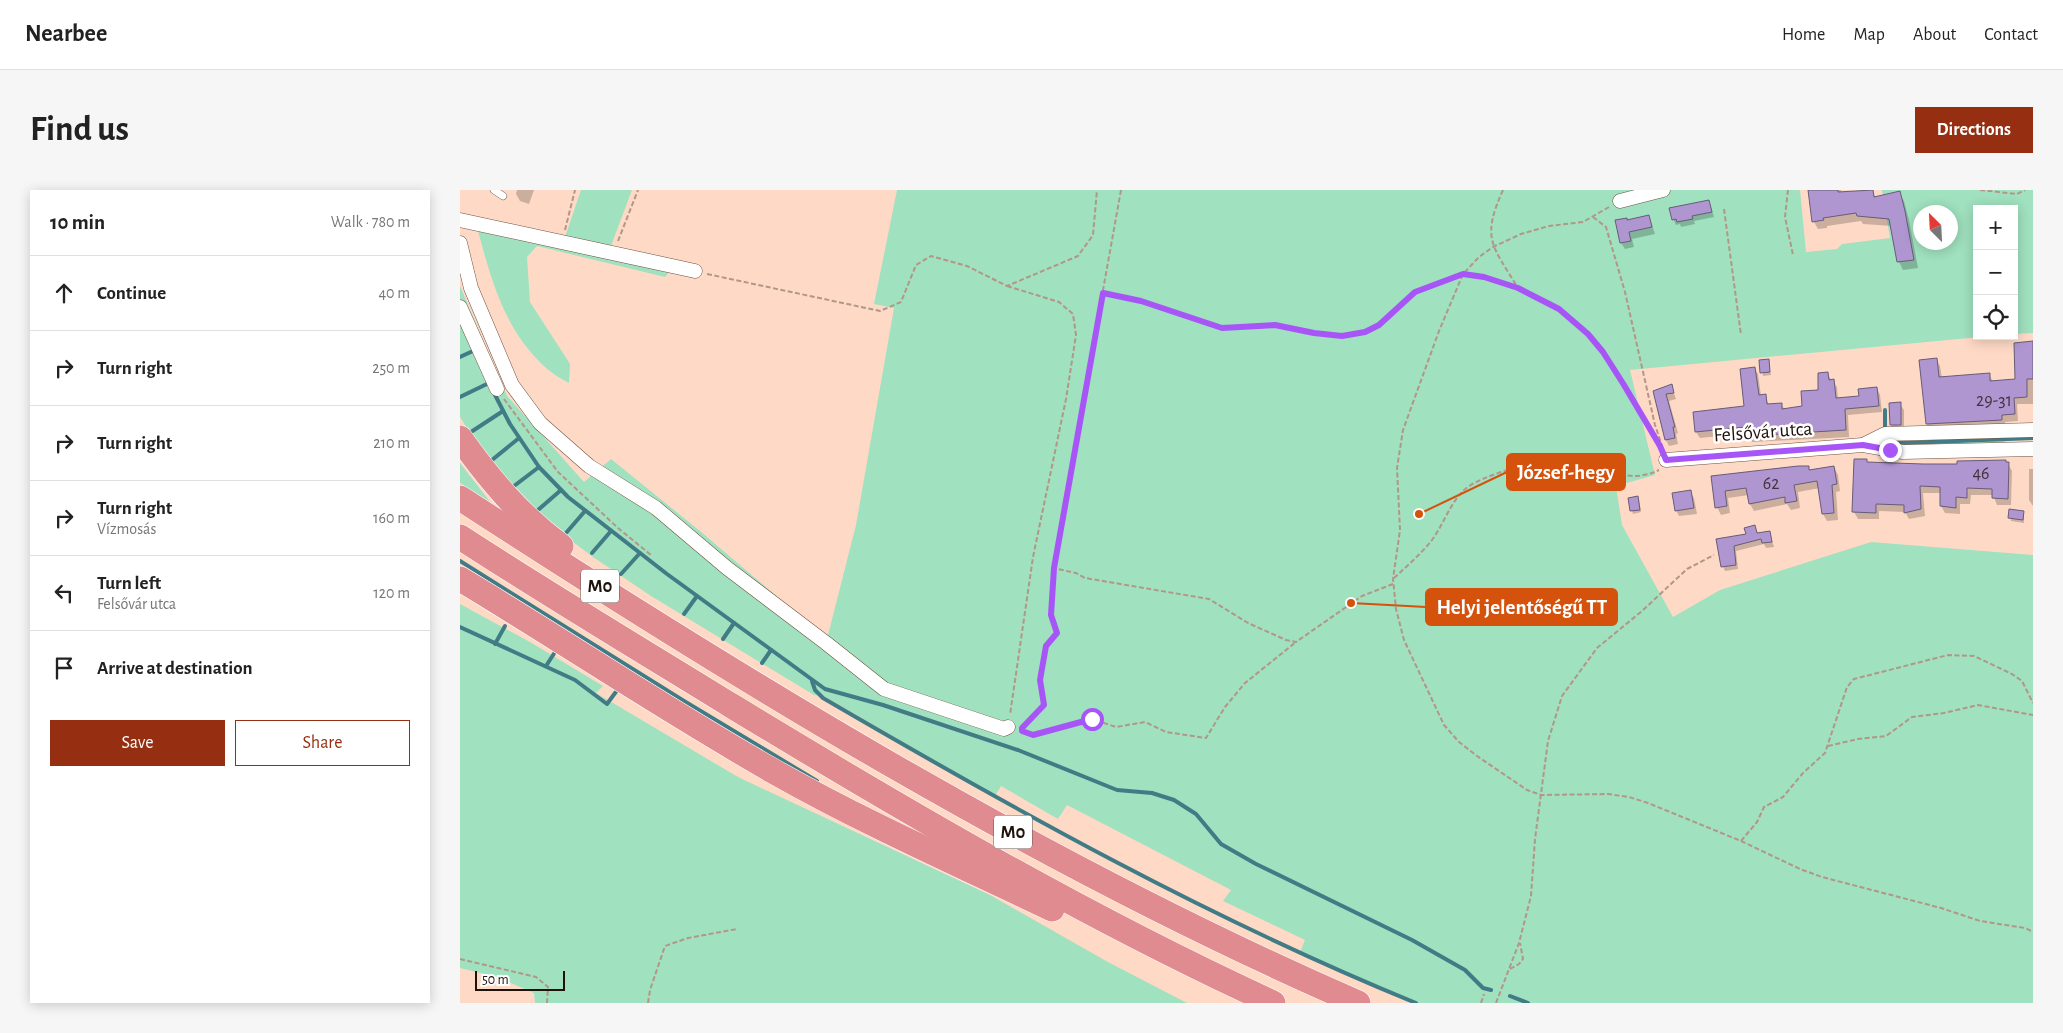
<!DOCTYPE html>
<meta charset="utf-8">
<style>
:root{--surface:#fff;--page:#f6f6f6;--text:#222;--muted:#767676;--line:#e0e0e0;--accent:#962f11}
body{margin:0;font-family:"Alegreya Sans",sans-serif;background:var(--page);color:var(--text)}
.controls{position:absolute;right:15px;top:15px;display:grid;overflow:hidden;border-radius:0px;box-shadow:0 2px 12px #0003}
.controls button{width:45px;height:45px;display:grid;place-items:center;padding:0;border:0;border-bottom:1px solid var(--line);background:var(--surface);color:var(--text);font:25px sans-serif}
.compass{position:absolute;left:1453px;top:15px;width:45px;height:45px;border-radius:50%;background:var(--surface);box-shadow:0 2px 12px #0003;rotate:336deg}
.scale{position:absolute;left:15px;bottom:12px;width:90px;box-sizing:border-box;padding-left:5px;border:2px solid #1e120b;border-top:0;font-size:14px;line-height:18px;white-space:nowrap;color:#1e120b;-webkit-text-stroke:4px #fff;paint-order:stroke}
.stop{position:absolute;width:15px;height:15px;margin:-11px;border:4px solid #a855f7;border-radius:50%;background:#fff}
.stop.end{background:#a855f7;border-color:#fff;box-shadow:0 1px 5px #0008}
.list{margin:0;padding:0;list-style:none}
h2{display:flex;justify-content:space-between;align-items:center;height:65px;margin:0;padding:0 20px;font-size:21px}
h2 small{font-size:16px;font-weight:400;color:var(--muted)}
.list li{display:grid;grid-template-columns:32px 1fr auto;gap:15px;align-items:center;box-sizing:border-box;height:75px;padding:0 20px;border-top:1px solid var(--line)}
.list b{display:block;font-size:19px;white-space:nowrap}
.list p{margin:0;font-size:16px;white-space:nowrap;color:var(--muted)}
.list em{font-size:16px;font-style:normal;color:var(--muted)}
.actions{display:flex;gap:10px;padding:15px 20px}
.actions a{flex:1;padding:11px 0;border:1px solid var(--accent);border-radius:0px;text-align:center;font-size:18px;color:var(--accent)}
.actions .main{background:var(--accent);color:#fff}
.icon{flex:none;width:28px;height:28px;fill:none;stroke:currentColor;stroke-width:2;stroke-linecap:round;stroke-linejoin:round}
.map{position:relative;flex:none;width:1573px;height:813px;overflow:hidden;border-radius:0px}
header{display:flex;align-items:center;gap:30px;box-sizing:border-box;height:70px;padding:0 25px;background:var(--surface);border-bottom:1px solid var(--line)}
header strong{font-size:24px}
nav{display:flex;gap:28px;margin-inline-start:auto;font-size:18px}
.intro{display:flex;align-items:center;justify-content:space-between;box-sizing:border-box;height:120px;padding:0 30px}
h1{margin:0;font-size:35px}
.button{padding:12px 22px;border-radius:0px;background:var(--accent);color:#fff;font-size:18px;font-weight:700}
main{display:flex;gap:30px;padding:0 30px}
aside{flex:1;background:var(--surface);border-radius:0px;box-shadow:0 2px 12px #0003}
.map>svg:first-child{display:block}
.green{fill:#a0e1bf;fill-rule:evenodd}
.shadow{fill:#0003}
.lines{fill:none;stroke-linecap:round;stroke-linejoin:round}
.stream{stroke:#417c86;stroke-width:4}
.building{fill:#af96d1;stroke:#675b78}
.lane-casing{stroke:#705141;stroke-width:8}
.street-casing{stroke:#705141;stroke-width:15}
.highway-casing{stroke:#fff;stroke-width:26}
.path{stroke:#b29687;stroke-width:2;stroke-dasharray:5 2.5;stroke-linecap:butt}
.lane{stroke:#fff;stroke-width:7}
.street{stroke:#fff;stroke-width:14}
.highway{stroke:#e08b90;stroke-width:25}
.route{stroke:#a855f7;stroke-width:6}
.labels{text-anchor:middle;dominant-baseline:central;stroke-width:5;stroke-linejoin:round;paint-order:stroke}
.number-label{font-size:18px;fill:#42333c}
.shield{fill:#fff;stroke:#625954;stroke-width:1}
.shield-label{font-size:19px;font-weight:bold;fill:#1e120b}
.street-label{font-size:20px;fill:#1e120b;stroke:#fff}
.leader{fill:none;stroke:#d4520c;stroke-width:2}
.callout-dot{fill:#d4520c;stroke:#fff;stroke-width:2}
.callout{fill:#d4520c;stroke:#d4520c;stroke-width:2}
.callout-label{font-size:21px;text-anchor:middle;font-weight:bold;fill:#fff}
</style>
<header>
<strong>Nearbee</strong>
<nav><a>Home</a><a>Map</a><a>About</a><a>Contact</a></nav>
</header>
<div class="intro"><h1>Find us</h1><a class="button">Directions</a></div>
<main>
<aside>
<h2>10 min<small>Walk · 780 m</small></h2>
<ul class="list">
<li><svg class="icon" aria-label="ahead" viewBox="0 0 24 24"><path d="M12 20V5M6 11l6-6 6 6"/></svg><div><b>Continue</b></div><em>40 m</em></li>
<li><svg class="icon" aria-label="right" viewBox="0 0 24 24"><path d="M7 20v-9h11M14 6l5 5-5 5"/></svg><div><b>Turn right</b></div><em>250 m</em></li>
<li><svg class="icon" aria-label="right" viewBox="0 0 24 24"><path d="M7 20v-9h11M14 6l5 5-5 5"/></svg><div><b>Turn right</b></div><em>210 m</em></li>
<li><svg class="icon" aria-label="right" viewBox="0 0 24 24"><path d="M7 20v-9h11M14 6l5 5-5 5"/></svg><div><b>Turn right</b><p>Vízmosás</p></div><em>160 m</em></li>
<li><svg class="icon" aria-label="left" viewBox="0 0 24 24"><path d="M17 20v-9H6M10 6l-5 5 5 5"/></svg><div><b>Turn left</b><p>Felsővár utca</p></div><em>120 m</em></li>
<li><svg class="icon" aria-label="arrive" viewBox="0 0 24 24"><path d="M6 21V4h12l-3 4 3 4H6"/></svg><div><b>Arrive at destination</b></div></li>
</ul>
<div class="actions"><a class="main">Save</a><a>Share</a></div>
</aside>
<div class="map">
<svg width="1573" height="813" viewBox="0 0 1573 813">
<rect width="100%" height="100%" fill="#fedac6"/>
<!-- green -->
<g class="green">
<path d="M121,0h51l-23,61 64,16 -8,10 -128,-31 -10,11 3,45 40,62 -1,19c-8,-4 -16,-9 -23,-15 -43,-39 -55,-90 -70,-144l87,19z"/>
<path d="M437,0h903l6,62 31,-3 5,-5 48,-6 -8,-48h151v143l-19,1v-125h-37v127h14l-361,34 25,105 -39,11 6,39 51,92 47,-27 151,-48 162,13v448h-614l-119,-51 5,-12 -82,-39 8,-11 -164,-85 -9,14 -57,-33 -6,10 -171,-100 -10,-1 -163,-99 -58,-39 -24,-18 -44,-38 -50,-60 -15,-24v-131l47,110 77,86 27,-23 89,72 127,108 29,-114 38,-217 -20,-4zM1460,22h30v30h-30z"/>
<polygon points="1544,245 1547,248 1544,253 1534,257 1424,255 1424,247"/>
<polygon points="0,273 31,313 0,293"/>
<polygon points="0,414 70,452 143,496 136,503 278,587 530,705 648,772 727,813 75,813 74,803 37,787 0,778"/>
</g>
<!-- shadow -->
<g class="shadow">
<polygon points="57,0 74,0 69,14 60,11 56,4"/>
<polygon points="1349,0 1381,0 1381,3 1412,1 1416,8 1439,3 1444,11 1449,30 1458,78 1443,80 1439,72 1432,36 1403,34 1401,31 1367,36 1367,38 1358,39 1354,32"/>
<polygon points="1249,11 1254,27 1234,31 1235,34 1221,37 1220,34 1216,35 1213,29"/>
<polygon points="1189,26 1195,44 1172,49 1174,57 1165,59 1161,53 1167,31"/>
<polygon points="1573,152 1573,214 1557,214 1558,231 1545,232 1546,237 1471,241 1467,234 1476,169 1480,176 1482,188 1529,184 1533,192 1557,190"/>
<polygon points="1308,170 1311,185 1303,186 1300,171"/>
<polygon points="1294,178 1298,184 1301,206 1305,206 1309,215 1321,214 1325,220 1344,217 1360,201 1367,184 1377,197 1378,209 1400,207 1417,198 1420,205 1422,222 1388,225 1389,247 1292,252 1288,243 1240,248 1236,242 1235,223 1286,218"/>
<polygon points="1211,195 1216,209 1209,211 1218,243 1216,244 1218,254 1209,256 1206,250 1194,201"/>
<polygon points="1440,214 1444,220 1444,241 1435,241 1431,235"/>
<polygon points="1407,273 1463,275 1548,274 1552,281 1551,315 1537,315 1533,305 1511,305 1510,314 1500,314 1500,324 1485,323 1481,316 1482,303 1463,303 1465,326 1449,329 1445,322 1419,321 1419,329 1398,329 1394,322"/>
<polygon points="1348,277 1350,281 1374,277 1378,285 1380,301 1376,302 1378,330 1367,331 1363,324 1360,298 1338,302 1340,318 1331,320 1327,314 1294,321 1290,314 1289,305 1268,308 1270,323 1261,325 1257,317 1252,288"/>
<polygon points="1569,279 1573,279 1573,316 1569,310"/>
<polygon points="1230,302 1234,308 1237,324 1219,326 1216,320"/>
<polygon points="1169,309 1179,310 1181,322 1173,324"/>
<polygon points="1550,320 1564,322 1564,333 1551,331"/>
<polygon points="1295,337 1298,344 1310,343 1314,357 1306,358 1304,354 1276,361 1278,379 1265,381 1263,376 1257,350 1288,345"/>
</g>
<g class="lines">
<!-- stream -->
<g class="stream">
<polyline points="0,167 13,161"/>
<polyline points="33,201 50,234 79,277 108,307 207,384 365,499 423,515 558,560 657,600 692,603 714,610 736,624 761,654 796,674 952,750 1005,780 1023,798 1031,800"/>
<polyline points="0,207 29,193"/>
<polyline points="1425,220 1425,240"/>
<polyline points="11,242 43,221"/>
<polyline points="1426,247 1428,252 1446,253 1573,248"/>
<polyline points="32,270 59,248"/>
<polyline points="54,296 79,277"/>
<polyline points="78,320 101,300"/>
<polyline points="106,343 125,321"/>
<polyline points="132,363 151,341"/>
<polyline points="0,371 224,511 357,591"/>
<polyline points="161,384 180,363"/>
<polyline points="224,424 237,406"/>
<polyline points="0,437 115,490 147,514 158,499"/>
<polyline points="263,449 274,433"/>
<polyline points="35,454 45,436"/>
<polyline points="302,473 311,460"/>
<polyline points="86,476 95,462"/>
<path d="M352,491l3,9 8,8c192,112 387,221 593,305"/>
<polyline points="1050,806 1068,813"/>
</g>
</g>
<!-- building -->
<g class="building">
<polygon points="1348,0 1378,0 1378,2 1413,0 1414,7 1440,1 1445,21 1454,70 1437,72 1429,29 1397,26 1396,23 1363,28 1364,30 1352,32"/>
<polygon points="1249,10 1252,22 1232,26 1233,29 1217,32 1216,29 1212,30 1209,18"/>
<polygon points="1189,25 1192,37 1169,42 1171,51 1160,53 1155,30 1167,28 1167,30"/>
<polygon points="1573,151 1573,189 1567,189 1567,207 1554,208 1555,224 1542,225 1542,230 1466,234 1459,170 1477,168 1479,187 1530,183 1530,191 1555,189 1554,153"/>
<polygon points="1309,169 1310,182 1300,183 1299,170"/>
<polygon points="1295,177 1299,205 1306,204 1307,214 1322,213 1322,219 1342,216 1341,201 1358,200 1358,183 1368,182 1369,190 1374,189 1376,208 1399,206 1398,199 1417,197 1419,216 1385,219 1386,240 1287,246 1286,237 1235,242 1233,222 1284,216 1280,179"/>
<polygon points="1212,194 1214,203 1206,204 1215,237 1213,237 1215,248 1205,250 1193,201"/>
<polygon points="1441,212 1441,235 1430,235 1429,213"/>
<polygon points="1394,269 1407,269 1407,272 1463,274 1497,274 1497,271 1546,270 1546,272 1549,272 1548,309 1532,308 1532,299 1507,298 1507,308 1496,307 1496,318 1480,316 1480,297 1460,296 1461,319 1444,323 1444,315 1416,314 1416,323 1392,322"/>
<polygon points="1338,276 1349,276 1349,280 1374,276 1377,294 1372,295 1374,323 1362,324 1357,291 1334,295 1337,311 1325,313 1325,307 1289,314 1286,298 1265,301 1267,316 1255,318 1251,286"/>
<polygon points="1231,300 1234,318 1215,321 1212,303"/>
<polygon points="1178,306 1180,320 1170,321 1168,308"/>
<polygon points="1549,319 1564,321 1563,330 1548,328"/>
<polygon points="1295,335 1297,343 1310,341 1312,352 1302,353 1301,349 1274,356 1276,375 1261,377 1256,349 1286,344 1284,338"/>
</g>
<g class="lines">
<defs>
<polyline id="lane" points="34,0 43,6"/>
<g id="street">
<polyline points="1160,11 1203,0"/>
<polyline points="0,30 235,81"/>
<polyline points="0,53 11,98 52,195 80,233 129,276 196,318 267,378 366,453 424,499 544,539 548,537"/>
<polyline points="0,117 37,199"/>
<polyline points="1403,255 1425,244 1573,240"/>
<polyline points="1206,270 1403,255 1443,262 1573,259"/>
</g>
<g id="highway">
<path d="M0,248c29,41 60,78 101,108"/>
<path d="M0,308c286,186 585,369 898,505"/>
<path d="M0,347c89,58 181,113 272,169 176,107 354,211 541,297"/>
<path d="M0,389c105,63 207,132 313,192 90,51 185,93 279,138"/>
</g>
</defs>
<!-- lane casing -->
<use href="#lane" class="lane-casing"/>
<!-- street casing -->
<use href="#street" class="street-casing"/>
<!-- highway casing -->
<use href="#highway" class="highway-casing"/>
<!-- path -->
<g class="path">
<polyline points="661,0 593,378 616,383 625,388 749,409 788,433 826,450 836,452 902,406 933,394"/>
<path d="M1043,0c-22,49 -11,55 15,98"/>
<polyline points="1328,0 1325,27 1333,65"/>
<polyline points="1520,0 1557,4 1565,0"/>
<polyline points="1149,17 1123,32 1089,36 1061,44 1033,57 1019,67 1003,84 979,141 943,240 937,278 940,340 933,389 936,419 944,450 984,535 999,552 1017,566 1067,600 1081,605 1148,604 1169,607 1188,613 1281,651 1340,679 1362,687 1481,718 1520,731 1565,738 1573,742"/>
<polyline points="1264,19 1281,145"/>
<polyline points="1133,27 1146,37 1165,102 1195,235 1202,256"/>
<polyline points="105,40 115,0"/>
<polyline points="158,51 178,0"/>
<polyline points="247,84 420,121 441,112 456,75 471,66 507,76 547,96 618,66 633,45 637,0"/>
<path d="M1003,84c88,14 127,51 170,125 9,16 21,32 29,50"/>
<polyline points="547,96 599,112 613,124 616,145 606,209 573,367 550,525"/>
<polyline points="643,103 681,111 762,138 815,135 854,143 882,146 905,142 919,135 955,102 1001,85"/>
<polyline points="44,209 98,282 158,338 191,365"/>
<polyline points="593,378 591,425 597,443 586,456 580,490 584,515 562,538 564,543 573,545 586,543 632,529 656,537 685,532 706,542 746,548 765,517 785,493 836,452"/>
<path d="M934,388c13,-12 27,-24 38,-38 11,-15 17,-34 30,-48 16,-18 89,-36 113,-32 31,5 51,26 84,10"/>
<polyline points="1368,556 1398,549 1426,546 1452,527 1484,523 1518,515 1573,525"/>
<polyline points="1281,651 1297,632 1304,617 1323,607 1343,583 1365,563 1387,497 1394,489 1488,465 1514,466 1552,484 1562,491 1573,513"/>
<polyline points="0,769 76,787 88,797 87,813"/>
<polyline points="1050,779 1059,774 1063,769 1060,753"/>
<polyline points="188,813 190,800 205,756 228,748 277,739"/>
<polyline points="1021,813 1024,804"/>
<polyline points="1036,813 1059,753 1071,706 1075,649 1088,551 1102,506 1137,458 1182,421 1227,379 1254,365"/>
</g>
<!-- lane -->
<use href="#lane" class="lane"/>
<!-- street -->
<use href="#street" class="street"/>
<!-- highway -->
<use href="#highway" class="highway"/>
</g>
<g class="lines">
<!-- route -->
<polyline class="route" points="632,529 573,545 562,541 562,538 584,515 580,490 586,456 597,443 591,425 594,378 643,103 681,111 762,138 815,135 854,143 882,146 905,142 919,135 955,102 1003,84 1024,87 1058,98 1099,119 1128,144 1143,162 1164,195 1200,256 1206,270 1403,255 1430,260"/>
</g>
<g class="labels">
<!-- number labels -->
<g class="number-label">
<text x="1534" y="211">29-31</text>
<text x="1521" y="284">46</text>
<text x="1311" y="294">62</text>
</g>
<!-- shield labels -->
<g class="shield">
<rect x="121" y="379.5" width="38" height="33" rx="4"/>
<rect x="534" y="625.5" width="38" height="33" rx="4"/>
</g>
<g class="shield-label">
<text x="140" y="396">M0</text>
<text x="553" y="642">M0</text>
</g>
<!-- street labels -->
<g class="street-label">
<text transform="translate(1303 242) rotate(-4)">Felsővár utca</text>
</g>
</g>
<!-- callouts -->
<path class="leader" d="M959 324L1047 282M891 413L966 417"/>
<g class="callout-dot">
<circle cx="959" cy="324" r="5"/>
<circle cx="891" cy="413" r="5"/>
</g>
<g class="callout">
<rect x="1047" y="264" width="118" height="36" rx="5"/>
<rect x="966" y="399" width="191" height="36" rx="5"/>
</g>
<g class="callout-label">
<text x="1106" y="289">József-hegy</text>
<text x="1062" y="424">Helyi jelentőségű TT</text>
</g>
</svg>
<div class="controls">
<button>+</button>
<button>−</button>
<button><svg class="icon" aria-label="locate" viewBox="0 0 24 24"><circle cx="12" cy="12" r="6"/><path d="M12 2v4M12 18v4M2 12h4M18 12h4"/></svg></button>
</div>
<svg class="compass" viewBox="-18 -18 36 36"><path d="M0-13l5 13h-10z" fill="#e53935"/><path d="M0 13l5-13h-10z" fill="#767676"/></svg>
<div class="scale">50 m</div>
<div class="stop" style="left:632px;top:529px"></div>
<div class="stop end" style="left:1430px;top:260px"></div>
</div>
</main>
